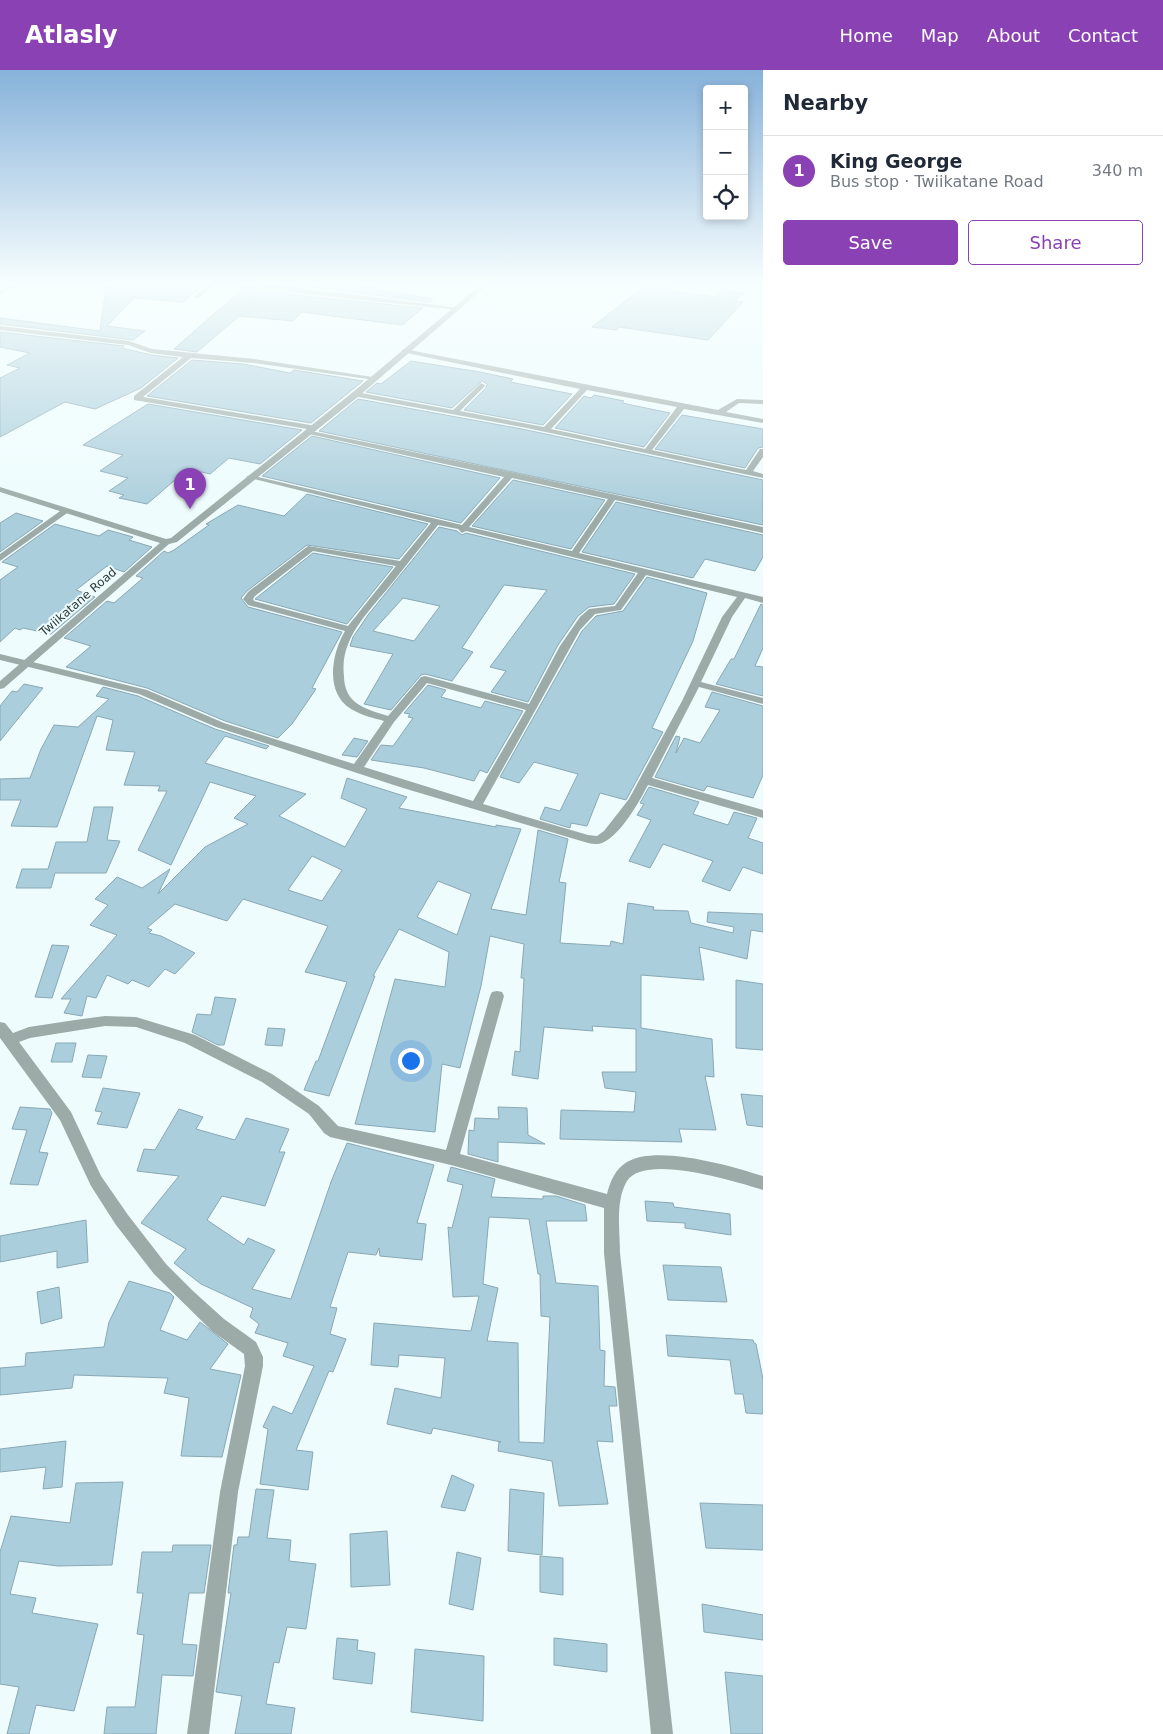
<!DOCTYPE html>
<meta charset="utf-8">
<style>
:root{--surface:#fff;--page:#f2f2f3;--text:#1f2937;--muted:#747a83;--line:#e0e1e3;--accent:#8941b4}
body{margin:0;font-family:"DejaVu Sans",sans-serif;background:var(--page);color:var(--text)}
.controls{position:absolute;right:15px;top:15px;display:grid;overflow:hidden;border-radius:5px;box-shadow:0 2px 8px #0003}
.controls button{width:45px;height:45px;display:grid;place-items:center;padding:0;border:0;border-bottom:1px solid var(--line);background:var(--surface);color:var(--text);font:25px sans-serif}
.you{position:absolute;left:410px;top:990px;width:18px;height:18px;margin:-12px;border:4px solid #fff;border-radius:50%;background:#1a73e8;box-shadow:0 0 0 8px #1a73e833}
.badge{display:grid;place-items:center;width:32px;height:32px;border-radius:50%;background:var(--accent);color:#fff;font-size:16px;font-weight:700}
.pin{position:absolute;translate:-50% -41px;filter:drop-shadow(0 1px 2px #0008)}
.pin::after{content:'';position:absolute;top:26px;width:18px;height:15px;background:inherit;clip-path:polygon(0 0,100% 0,50% 100%)}
.list{margin:0;padding:0;list-style:none}
h2{display:flex;justify-content:space-between;align-items:center;height:65px;margin:0;padding:0 20px;font-size:21px}
h2 small{font-size:16px;font-weight:400;color:var(--muted)}
.list li{display:grid;grid-template-columns:32px 1fr auto;gap:15px;align-items:center;box-sizing:border-box;height:70px;padding:0 20px;border-top:1px solid var(--line)}
.list b{display:block;font-size:19px;white-space:nowrap}
.list p{margin:0;font-size:16px;white-space:nowrap;color:var(--muted)}
.list em{font-size:16px;font-style:normal;color:var(--muted)}
.actions{display:flex;gap:10px;padding:15px 20px}
.actions a{flex:1;padding:11px 0;border:1px solid var(--accent);border-radius:5px;text-align:center;font-size:18px;color:var(--accent)}
.actions .main{background:var(--accent);color:#fff}
.icon{flex:none;width:28px;height:28px;fill:none;stroke:currentColor;stroke-width:2;stroke-linecap:round;stroke-linejoin:round}
.map{position:relative;flex:none;width:763px;height:1664px;overflow:hidden}
header{display:flex;align-items:center;gap:30px;box-sizing:border-box;height:70px;padding:0 25px;background:var(--accent);color:#fff}
header strong{font-size:24px}
nav{display:flex;gap:28px;margin-inline-start:auto;font-size:18px}
main{display:flex}
aside{flex:1;background:var(--surface)}
.map>svg:first-child{display:block}
.building{fill:#abcedc;stroke:#89a8b4;fill-rule:evenodd}
.lines{fill:none;stroke-linecap:round;stroke-linejoin:round}
.minor{fill:#9caba8;fill-rule:evenodd}
.tertiary{fill:#9caba8;fill-rule:evenodd}
.labels{text-anchor:middle;dominant-baseline:central;stroke-width:4;stroke-linejoin:round;paint-order:stroke}
.far-street-label{font-size:12px;fill:#2b3a3b;stroke:#eefcfd}
</style>
<header>
<strong>Atlasly</strong>
<nav><a>Home</a><a>Map</a><a>About</a><a>Contact</a></nav>
</header>
<main>
<div class="map">
<svg width="763" height="1664" viewBox="0 0 763 1664">
<rect width="100%" height="100%" fill="#eefcfd"/>
<!-- building -->
<g class="building">
<polygon points="130,211 208,211 183,232 134,228 107,256 145,261 133,270 0,254 0,248 100,261 106,217 130,219 132,215"/>
<polygon points="263,211 335,211 433,229 429,232"/>
<polygon points="651,211 675,211 666,220 714,227 723,219 744,223 735,231 743,232 708,270 619,257 617,260 592,257"/>
<polygon points="246,216 305,226 423,238 402,255 302,242 293,251 239,246 197,282 174,279"/>
<polygon points="0,262 124,276 122,278 151,285 178,288 141,318 95,339 65,332 0,367 0,308 20,298 7,295 30,283 0,277"/>
<polygon points="192,290 243,294 290,303 294,300 363,311 311,353 147,326"/>
<polygon points="411,291 480,302 513,309 510,312 572,324 543,355 464,340 486,318 487,314 482,311 452,338 366,322 377,313 381,314"/>
<polygon points="594,325 624,331 622,333 670,343 644,377 555,358 584,326 591,328"/>
<polygon points="358,329 522,359 763,410 763,455 319,361"/>
<polygon points="148,334 302,360 260,394 229,388 210,404 188,399 147,434 119,428 124,425 109,421 128,408 100,401 123,385 83,375"/>
<polygon points="682,345 763,359 763,377 758,378 745,398 655,379"/>
<polygon points="312,366 500,408 461,453 262,406"/>
<polygon points="513,410 605,430 571,479 472,456"/>
<polygon points="307,424 428,454 399,489 307,475 247,521 241,528 248,537 342,562 312,618 316,619 292,654 278,668 225,651 147,618 66,597 91,576 64,568 107,531 114,533 143,508 136,506 164,481 168,483 174,480 209,455 206,454 238,435 284,446"/>
<polygon points="616,432 763,465 763,487 755,501 705,489 693,508 582,482"/>
<polygon points="16,443 43,451 0,482 0,453"/>
<polygon points="55,454 99,466 108,460 133,467 129,470 152,477 124,502 107,496 76,520 95,527 51,564 23,558 20,560 15,558 0,572 0,510 18,497 2,492"/>
<path d="M439,457l18,4 5,4 4,-2 169,41 -21,30 -25,3 -11,9 -20,29 -30,57 -37,-10 15,-21 -16,-4 57,-77 -43,-5 -42,63 11,4 -21,29 -27,-7 -4,1 -30,35 -27,-6 29,-50 -43,-8 3,-9 15,-22zM403,528l37,8 -26,35 -41,-10z"/>
<polygon points="313,483 393,497 347,554 255,529"/>
<polygon points="647,507 707,523 693,571 652,658 663,662 626,730 600,723 587,756 571,753 570,758 540,749 545,737 560,741 578,704 534,692 519,713 500,707 582,561 596,546 623,541"/>
<polygon points="761,534 763,535 763,578 755,596 763,597 763,626 716,614 731,589 734,589"/>
<polygon points="24,614 43,618 0,671 0,636 12,621 17,622"/>
<polygon points="428,615 446,620 441,627 481,638 485,631 523,641 487,703 480,700 474,711 424,698 371,690 381,675 393,676 413,648 408,647 410,644 404,643"/>
<path d="M103,617l35,9 77,33 54,17 -3,3 -41,-13 -20,27 101,31 -27,22 66,31 22,-38 -26,-11 6,-20 60,19 -8,11 97,19v-2l25,4 -30,80 35,6 12,-85 30,9 -9,43 7,1 -6,60 50,3 1,-5 12,3 5,-41 26,4 -1,3 35,1 3,12 42,10 1,-6 -27,-5 1,-10 55,2v18l-12,-2 -4,29 -48,-12 5,33 -63,-5v53l71,11 2,38 -9,-1 11,54 -37,-1 3,13 -122,-3 1,-29 73,2 2,-20 -31,-4 -3,-16h34v-43l-44,-3 1,5 -49,-4 -6,52 -26,-4 3,-24 5,1 4,-74h-3l3,-34 -34,-8 -9,50 -21,82 -18,-4 -7,68 -80,-8 40,-145 50,8 4,-35 -50,-23 -26,47h2l-46,120 -25,-6 12,-29h2l29,-79 -42,-10 23,-46 -85,-27 -16,22 -52,-17 -28,24 5,2 -3,3 12,3 34,17 -20,21 -10,-5 -16,18 -17,-7 -4,4 -21,-9 -11,23 -9,-2 -5,20 -18,-3 7,-14h-10l56,-64 -27,-10 18,-20 -13,-6 22,-22 25,11 28,-19 -12,25 47,-47 43,-23 -14,-6 22,-22 -46,-14 -39,83 -33,-15 29,-59h-9l2,-5 -36,-1 11,-33 -29,-2 7,-30 -16,-4 -40,111 -46,-1 10,-26h-21v-21l30,-1 11,-29 13,-24 24,2 31,-28 -13,-3zM312,786l30,14 -20,31 -34,-11zM438,811l33,13 -14,41 -40,-18z"/>
<polygon points="712,622 763,636 763,705 753,728 707,716 704,721 655,707 676,666 680,667 676,683 684,668 700,673 720,640 705,637"/>
<polygon points="354,668 368,671 357,687 342,685"/>
<polygon points="649,717 699,732 693,744 728,755 734,742 757,748 748,768 763,773 763,804 743,797 730,821 702,811 713,791 663,774 650,798 629,791 651,750 637,745 644,734 640,733"/>
<polygon points="94,737 113,737 107,770 120,771 106,803 55,803 51,818 16,818 22,799 48,799 56,772 87,772"/>
<polygon points="52,875 69,876 52,928 35,927"/>
<polygon points="736,910 763,914 763,980 736,978"/>
<polygon points="215,927 236,929 224,975 218,975 192,962 197,944 211,945"/>
<polygon points="268,958 285,959 282,976 265,975"/>
<polygon points="56,973 76,973 72,992 51,992"/>
<polygon points="88,985 107,986 101,1008 82,1007"/>
<polygon points="103,1018 140,1023 127,1058 97,1054 102,1042 95,1041"/>
<polygon points="741,1024 763,1026 763,1057 747,1055"/>
<polygon points="20,1037 50,1039 52,1043 39,1082 48,1083 38,1115 10,1114 27,1060 12,1059"/>
<polygon points="498,1037 527,1038 528,1065 545,1074 498,1072 498,1092 468,1084 469,1060 474,1061 475,1048 499,1049"/>
<polygon points="179,1039 203,1047 196,1059 235,1070 246,1048 289,1059 279,1082 285,1082 265,1136 222,1126 207,1150 244,1175 248,1168 275,1180 252,1219 274,1225 291,1229 331,1112 347,1073 434,1095 417,1153 426,1154 422,1190 380,1186 379,1178 376,1185 348,1182 330,1237 337,1238 330,1264 346,1269 333,1302 329,1301 296,1380 313,1382 308,1420 260,1414 268,1359 263,1357 273,1336 292,1344 314,1296 283,1286 288,1273 255,1263 259,1254 250,1247 253,1238 201,1214 174,1193 186,1179 141,1153 179,1106 137,1101 144,1079 155,1080"/>
<path d="M451,1097l44,12 -4,18 52,2v-3h13l29,9 2,16h-41l10,62 42,3 2,64 5,1 -1,35 11,1 2,19h-8l4,36 -16,-1 11,63 -49,2 -7,-45 -54,-10 1,-9h2l-68,-14 -2,6 -44,-10 8,-36 46,10 4,-40 -46,-3 -1,12 -27,-2 3,-42 97,8 8,-35 -26,1 -5,-70 4,1 11,-43 -16,-4zM489,1147l40,2 9,55h2l1,42 9,1 -6,126 -25,-1 -1,-99 -31,-2 11,-53 -15,-4z"/>
<polygon points="645,1131 673,1133 674,1137 730,1144 731,1165 685,1158 685,1153 647,1151"/>
<polygon points="86,1150 88,1192 57,1198 57,1181 0,1192 0,1166"/>
<polygon points="663,1195 721,1197 727,1232 668,1230"/>
<polygon points="129,1211 170,1223 174,1227 160,1260 187,1270 200,1252 228,1274 210,1299 241,1305 222,1387 181,1386 189,1328 164,1323 168,1308 74,1305 72,1318 0,1325 0,1298 25,1296 26,1283 104,1277 109,1252"/>
<polygon points="59,1217 62,1248 41,1254 37,1222"/>
<polygon points="666,1265 753,1270 754,1273 756,1274 763,1309 763,1344 746,1343 743,1324 735,1324 730,1290 668,1286"/>
<polygon points="66,1371 62,1417 43,1419 46,1397 0,1402 0,1379"/>
<polygon points="452,1405 474,1415 465,1441 441,1437"/>
<polygon points="123,1412 112,1495 58,1496 19,1491 10,1524 36,1528 32,1543 98,1554 74,1641 36,1635 29,1664 7,1664 19,1617 0,1614 0,1482 11,1446 70,1453 76,1413"/>
<polygon points="256,1419 274,1420 267,1468 291,1470 289,1491 316,1494 306,1559 287,1557 279,1593 274,1592 266,1634 295,1638 291,1664 235,1664 242,1626 216,1622 231,1523 228,1523 234,1475 237,1475 238,1467 249,1467"/>
<polygon points="510,1419 544,1423 542,1485 508,1481"/>
<polygon points="700,1433 763,1435 763,1480 706,1478"/>
<polygon points="387,1461 390,1515 351,1517 350,1464"/>
<polygon points="173,1475 211,1475 204,1523 189,1523 182,1574 197,1575 193,1606 162,1605 156,1664 104,1664 107,1637 135,1637 144,1565 137,1564 143,1523 137,1523 142,1482 172,1482"/>
<polygon points="457,1482 481,1488 473,1540 449,1534"/>
<polygon points="540,1486 563,1488 563,1525 540,1522"/>
<polygon points="702,1534 763,1545 763,1570 704,1562"/>
<polygon points="337,1568 358,1570 357,1580 375,1583 372,1614 333,1609"/>
<polygon points="554,1568 607,1574 607,1602 554,1595"/>
<polygon points="415,1579 484,1586 483,1651 411,1642"/>
<polygon points="725,1602 763,1606 763,1664 731,1664"/>
</g>
<g class="lines">
<!-- minor -->
<g class="minor">
<polygon points="18,211 27,211 0,224 0,220"/>
<polygon points="93,211 113,211 130,215 127,217"/>
<polygon points="211,211 218,211 199,228 195,228 195,226"/>
<polygon points="228,211 245,211 460,238 457,240 305,224"/>
<polygon points="0,256 129,271 152,279 254,289 379,308 375,310 254,293 191,288 143,327 316,356 317,358 313,360 134,330 134,326 183,287 151,283 128,275 0,260"/>
<path d="M404,279l314,61 19,-11 26,1v4l-24,-1 -13,9 37,7v4l-79,-14 -32,41 94,20 14,-21h3v8l-10,14 10,3v4l-241,-51 -169,-31v-4h3l97,18 28,-27 4,2 -1,2 -24,24 84,16 36,-38 -178,-37v-2zM587,320l90,17 -32,42 -94,-20z"/>
<path d="M306,360l205,42 252,55v6l-148,-33 -36,53 184,44v6l-18,-5 -13,19 -31,65 62,16v6l-64,-17 -47,91 111,32v8l-115,-33c-9,17 -27,49 -44,57 -5,3 -11,2 -16,1l-185,-55 -187,-61 -77,-33 -139,-34v-6l147,36 77,33 130,41 30,-43c-11,-3 -23,-6 -33,-12 -27,-17 -19,-56 -6,-78l-97,-26 -5,-6 5,-7 60,-46 92,15 31,-38 -185,-46 4,-2 212,50 42,-48 -195,-43h-3zM512,408l96,21 -36,52 -103,-24zM438,455l20,4 4,4 4,-2 172,42 -23,33 -26,3 -9,8 -20,29 -31,58 -104,-28 -4,1 -33,39c-12,-4 -29,-8 -37,-18 -5,-6 -7,-15 -7,-22 -5,-39 27,-66 49,-94 15,-19 30,-38 45,-57zM313,481l83,15 -48,60 -94,-25 -1,-2 2,-3zM646,505l91,22 -15,20 -40,84 -53,98 -25,32 -7,5 -9,-1 -105,-31 97,-174 15,-16 26,-4zM427,613l99,27 -53,91 -109,-34 30,-45z"/>
<polygon points="63,439 70,441 0,491 0,484"/>
<path d="M497,921l5,1 2,4 -44,158 147,40c3,-12 8,-25 20,-32 29,-18 105,4 136,14v14c-26,-8 -118,-37 -136,-9 -12,20 -7,50 -7,72l53,481h-22l-47,-481v-45l-153,-43 -121,-28 -6,-4 -15,-19 -47,-32 -77,-39 -49,-16 -31,-1 -75,12 -11,4 52,70 30,64 27,39 38,49 27,27 31,28 32,23 7,15v9l-25,126 -29,242h-22l33,-242 25,-126 -1,-12 -32,-23 -58,-57 -38,-49 -25,-39 -31,-66 -60,-82v-16l5,1 8,10 16,-6 46,-7 30,-4 31,1 59,18 77,39 47,32 19,20 108,24 44,-154 2,-4z"/>
</g>
<!-- tertiary -->
<polygon class="tertiary" points="485,211 492,211 359,326 177,472 169,474 4,618 0,619 0,611 160,473 0,422 0,417 166,469 171,468 353,322"/>
</g>
<!-- sky -->
<linearGradient id="sky" x2="0" y2="1"><stop stop-color="#87b2da"/><stop offset="0.48" stop-color="#f7fefe"/><stop offset="1" stop-color="#f7fefe" stop-opacity="0"/></linearGradient>
<rect width="763" height="444" fill="url(#sky)"/>
<g class="labels">
<!-- far-street labels -->
<g class="far-street-label">
<text transform="translate(78 532) rotate(-41)">Twiikatane Road</text>
</g>
</g>
</svg>
<div class="controls">
<button>+</button>
<button>−</button>
<button><svg class="icon" aria-label="locate" viewBox="0 0 24 24"><circle cx="12" cy="12" r="6"/><path d="M12 2v4M12 18v4M2 12h4M18 12h4"/></svg></button>
</div>
<div class="you"></div>
<div class="pin badge" style="left:190px;top:439px">1</div>
</div>
<aside>
<h2>Nearby<small></small></h2>
<ul class="list">
<li><span class="badge">1</span><div><b>King George</b><p>Bus stop · Twiikatane Road</p></div><em>340 m</em></li>
</ul>
<div class="actions"><a class="main">Save</a><a>Share</a></div>
</aside>
</main>
